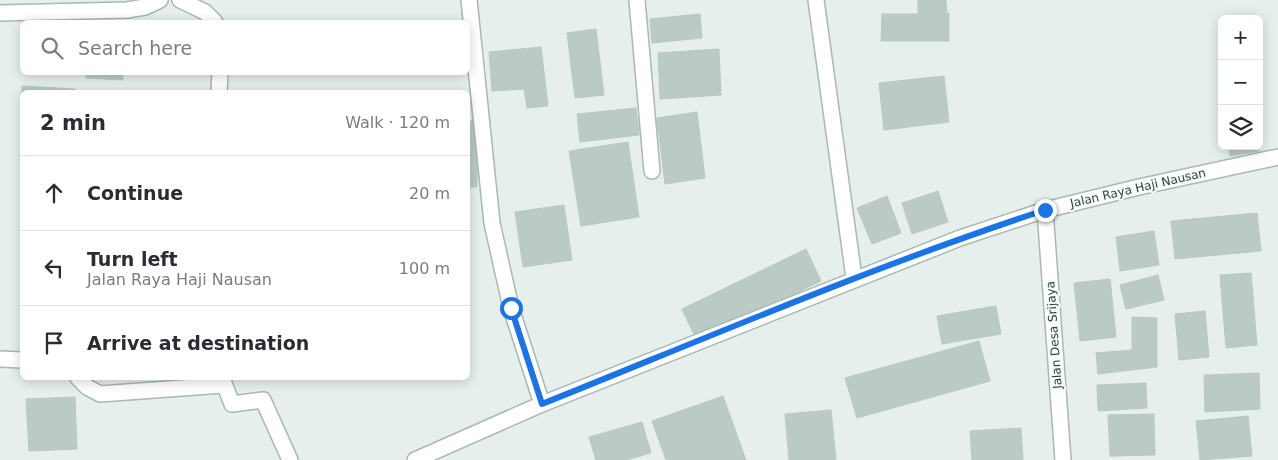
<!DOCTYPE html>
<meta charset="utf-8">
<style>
:root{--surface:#fff;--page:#f7f7f7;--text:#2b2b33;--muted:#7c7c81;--line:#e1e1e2}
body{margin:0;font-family:"DejaVu Sans",sans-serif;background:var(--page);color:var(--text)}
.controls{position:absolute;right:15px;top:15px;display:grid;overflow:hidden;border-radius:8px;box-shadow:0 2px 12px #0003}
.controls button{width:45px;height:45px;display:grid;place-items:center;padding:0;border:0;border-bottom:1px solid var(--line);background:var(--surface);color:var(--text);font:25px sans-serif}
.stop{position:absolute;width:15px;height:15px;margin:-11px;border:4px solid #1a73e8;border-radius:50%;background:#fff}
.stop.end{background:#1a73e8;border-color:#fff;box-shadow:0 1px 5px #0008}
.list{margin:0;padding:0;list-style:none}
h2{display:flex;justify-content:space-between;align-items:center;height:65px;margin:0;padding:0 20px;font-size:21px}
h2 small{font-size:16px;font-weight:400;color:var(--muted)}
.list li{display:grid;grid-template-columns:32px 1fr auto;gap:15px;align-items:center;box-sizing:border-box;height:75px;padding:0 20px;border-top:1px solid var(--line)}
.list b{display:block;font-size:19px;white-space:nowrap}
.list p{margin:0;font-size:16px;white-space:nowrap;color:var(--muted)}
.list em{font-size:16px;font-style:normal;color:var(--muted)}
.icon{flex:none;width:28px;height:28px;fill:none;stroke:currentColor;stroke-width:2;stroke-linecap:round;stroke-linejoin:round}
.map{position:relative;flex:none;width:1278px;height:460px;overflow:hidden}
.search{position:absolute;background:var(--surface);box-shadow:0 2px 12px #0003;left:20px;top:20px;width:450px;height:55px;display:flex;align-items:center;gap:12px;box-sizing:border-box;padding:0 18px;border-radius:8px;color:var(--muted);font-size:19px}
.panel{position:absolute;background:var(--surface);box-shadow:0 2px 12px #0003;left:20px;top:90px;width:450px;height:290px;border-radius:8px}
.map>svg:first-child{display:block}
.building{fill:#bbcac4;stroke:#b8c9c2}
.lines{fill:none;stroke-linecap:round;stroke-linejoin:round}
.minor-casing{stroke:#a8b8b2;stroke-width:18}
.minor{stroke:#fff;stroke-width:15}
.route{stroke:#1a73e8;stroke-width:6}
.labels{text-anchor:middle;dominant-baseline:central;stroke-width:4.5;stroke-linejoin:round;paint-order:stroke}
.street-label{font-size:12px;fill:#24423a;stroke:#f7fbf9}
</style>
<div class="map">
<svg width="1278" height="460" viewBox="0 0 1278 460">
<rect width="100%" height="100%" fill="#e6efeb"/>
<!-- building -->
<g class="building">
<polygon points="918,0 946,0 947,14 949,13 949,41 881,41 882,14 918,14"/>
<polygon points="700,14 702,38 652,43 650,19"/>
<polygon points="596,29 604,95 575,98 567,33"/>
<polygon points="541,47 548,106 527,108 524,89 492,91 489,52"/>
<polygon points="719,49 721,95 660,99 658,53"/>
<polygon points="86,72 123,72 123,80 86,78"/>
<polygon points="944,76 949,122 884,130 879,83"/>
<polygon points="22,86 75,89 75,92 22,92 21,113"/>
<polygon points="636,108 639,135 580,142 577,114"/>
<polygon points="697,112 705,178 665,184 657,118"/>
<rect x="468" y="121" width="9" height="66"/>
<polygon points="628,142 639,217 581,226 569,151"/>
<polygon points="1229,146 1259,146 1259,151 1230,156"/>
<polygon points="938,191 948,222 912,234 902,203"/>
<polygon points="887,196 901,233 872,244 857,208"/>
<polygon points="564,205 572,260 523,267 515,212"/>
<polygon points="1257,213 1261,251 1175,259 1171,221"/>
<polygon points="1154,231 1159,265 1120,271 1116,237"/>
<polygon points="806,249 821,281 697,341 682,309"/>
<polygon points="1251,273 1257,345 1226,348 1220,275"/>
<polygon points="1158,275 1164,300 1126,309 1120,285"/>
<polygon points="1110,279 1116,337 1080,341 1074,283"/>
<polygon points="996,306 1001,334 942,344 937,316"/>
<polygon points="1205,311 1209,357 1179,360 1175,314"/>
<polygon points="1132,317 1157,318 1157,367 1098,374 1096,353 1132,350"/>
<polygon points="979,341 990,381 857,418 845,378"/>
<polygon points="1259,373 1260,409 1205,412 1204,375"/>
<polygon points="1146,383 1147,408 1098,411 1097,385"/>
<polygon points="723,396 746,460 666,460 652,421"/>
<polygon points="75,397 77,449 29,451 26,399"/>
<polygon points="831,410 836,460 789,460 785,414"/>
<polygon points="1154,414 1155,455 1110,456 1108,415"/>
<polygon points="1248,416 1252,456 1200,460 1196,421"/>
<polygon points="642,422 651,453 626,460 596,460 589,437"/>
<polygon points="1021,428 1023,460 972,460 970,431"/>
</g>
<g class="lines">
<defs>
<g id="minor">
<polyline points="180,0 205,12 215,22"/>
<polyline points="469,0 492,223 511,308 542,404"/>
<polyline points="637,0 652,171"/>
<polyline points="816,0 854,278"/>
<polyline points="0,13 127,10 145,7 160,0"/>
<polyline points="219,92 220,72"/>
<polyline points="1045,210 1063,460"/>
<polyline points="0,359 22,360"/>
<polyline points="78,378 87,387 100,394 223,385"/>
<polyline points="222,378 232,404 263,400 290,460"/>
<polyline points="415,460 542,404 960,238 1045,210 1139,187 1278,157"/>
</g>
</defs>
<!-- minor casing -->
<use href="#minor" class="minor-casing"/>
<!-- minor -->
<use href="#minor" class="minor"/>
</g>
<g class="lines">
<!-- route -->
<path class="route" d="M511,308l31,96c167,-67 332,-138 503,-194"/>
</g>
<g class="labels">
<!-- street labels -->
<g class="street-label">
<text transform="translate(1138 188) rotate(-13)">Jalan Raya Haji Nausan</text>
<text transform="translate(1054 335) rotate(-94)">Jalan Desa Srijaya</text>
</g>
</g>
</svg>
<div class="controls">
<button>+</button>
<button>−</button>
<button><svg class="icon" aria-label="layers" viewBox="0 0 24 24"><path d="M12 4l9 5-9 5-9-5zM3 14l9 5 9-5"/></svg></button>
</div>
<div class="stop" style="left:511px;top:308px"></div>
<div class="stop end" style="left:1045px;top:210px"></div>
<div class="search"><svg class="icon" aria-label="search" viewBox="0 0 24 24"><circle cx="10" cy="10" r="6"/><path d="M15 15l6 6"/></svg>Search here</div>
<section class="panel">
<h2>2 min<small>Walk · 120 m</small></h2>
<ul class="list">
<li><svg class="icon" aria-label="ahead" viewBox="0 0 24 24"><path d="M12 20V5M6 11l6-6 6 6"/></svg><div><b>Continue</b></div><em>20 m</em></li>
<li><svg class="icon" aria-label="left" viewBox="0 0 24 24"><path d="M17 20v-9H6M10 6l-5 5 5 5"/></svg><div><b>Turn left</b><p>Jalan Raya Haji Nausan</p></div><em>100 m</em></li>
<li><svg class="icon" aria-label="arrive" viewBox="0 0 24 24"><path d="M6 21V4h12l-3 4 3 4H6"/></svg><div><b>Arrive at destination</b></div></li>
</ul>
</section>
</div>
